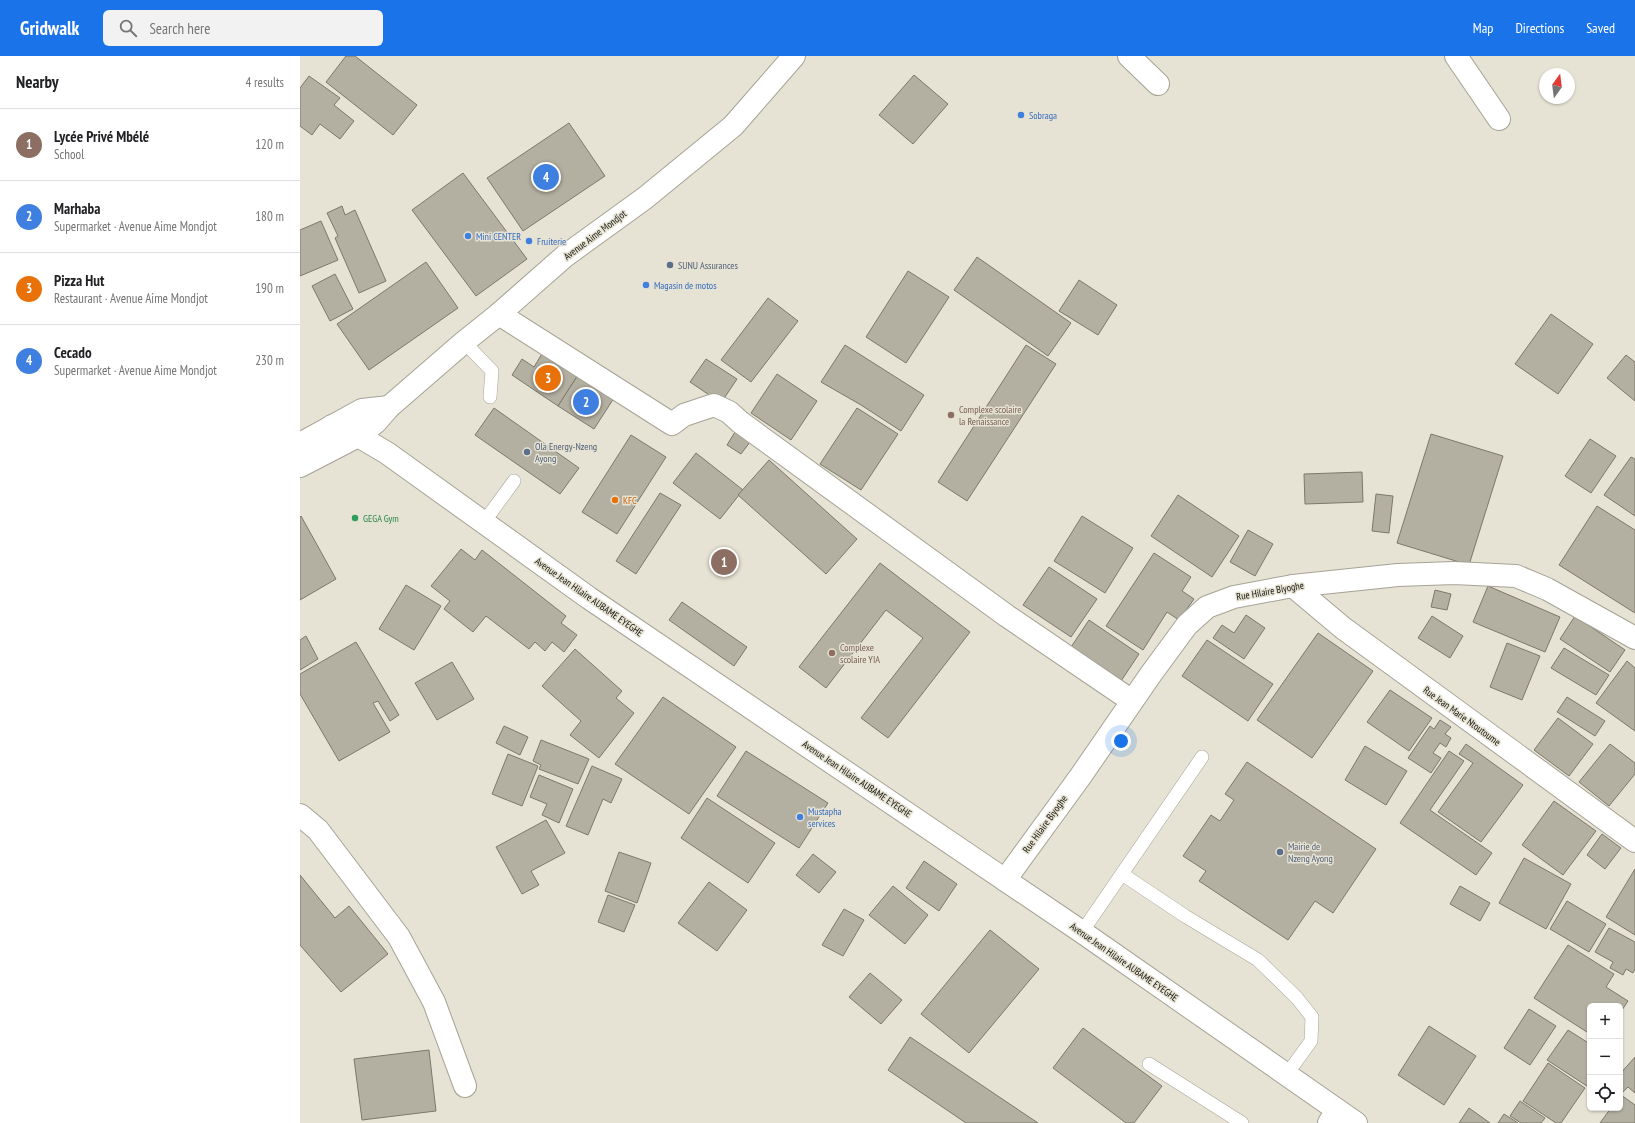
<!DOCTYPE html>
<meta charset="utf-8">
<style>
:root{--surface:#fff;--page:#f2f2f2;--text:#202124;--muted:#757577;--line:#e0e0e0;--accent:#1a73e8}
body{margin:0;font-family:"PT Sans Narrow",sans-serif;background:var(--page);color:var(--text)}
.controls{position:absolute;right:12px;bottom:12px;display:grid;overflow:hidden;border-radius:6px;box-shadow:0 1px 3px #0004}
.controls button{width:36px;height:36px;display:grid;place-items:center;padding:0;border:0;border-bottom:1px solid var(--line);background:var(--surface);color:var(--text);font:20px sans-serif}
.compass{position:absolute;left:1239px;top:12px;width:36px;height:36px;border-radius:50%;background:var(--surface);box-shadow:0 1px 3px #0004;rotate:14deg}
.you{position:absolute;left:821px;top:685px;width:14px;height:14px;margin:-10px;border:3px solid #fff;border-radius:50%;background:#1a73e8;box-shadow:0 0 0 6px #1a73e833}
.badge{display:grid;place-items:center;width:26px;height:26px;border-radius:50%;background:var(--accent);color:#fff;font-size:13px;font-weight:700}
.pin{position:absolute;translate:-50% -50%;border:2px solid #fff;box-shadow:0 1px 4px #0006}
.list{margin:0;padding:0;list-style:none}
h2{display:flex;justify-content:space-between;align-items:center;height:52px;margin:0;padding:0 16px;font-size:17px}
h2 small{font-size:13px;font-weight:400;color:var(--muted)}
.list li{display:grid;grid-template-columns:26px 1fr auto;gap:12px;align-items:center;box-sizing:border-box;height:72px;padding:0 16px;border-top:1px solid var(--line)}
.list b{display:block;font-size:15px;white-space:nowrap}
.list p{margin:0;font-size:13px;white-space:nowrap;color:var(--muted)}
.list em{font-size:13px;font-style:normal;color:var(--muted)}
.icon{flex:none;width:22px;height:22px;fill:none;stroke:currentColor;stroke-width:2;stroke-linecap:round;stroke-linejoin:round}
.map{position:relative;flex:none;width:1335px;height:1067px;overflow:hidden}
header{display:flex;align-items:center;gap:24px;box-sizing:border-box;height:56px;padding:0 20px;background:var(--accent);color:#fff}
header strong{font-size:19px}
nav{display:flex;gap:22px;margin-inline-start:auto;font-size:14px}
.search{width:280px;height:36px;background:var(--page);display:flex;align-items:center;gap:10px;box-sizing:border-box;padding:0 14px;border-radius:6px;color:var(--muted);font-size:15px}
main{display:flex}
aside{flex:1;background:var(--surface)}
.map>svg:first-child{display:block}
.building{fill:#b3afa1;stroke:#7c786b}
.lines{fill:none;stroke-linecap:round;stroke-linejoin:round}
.service-casing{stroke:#a6a295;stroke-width:14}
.minor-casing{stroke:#a6a295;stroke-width:24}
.secondary-casing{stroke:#a6a295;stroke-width:24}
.service{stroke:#fff;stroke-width:13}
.minor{stroke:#fff;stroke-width:22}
.secondary{stroke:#fff;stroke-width:22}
.shop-dot{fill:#3f7fe0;stroke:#e7e3d4;stroke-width:1.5}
.service-dot{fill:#5c6f8a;stroke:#e7e3d4;stroke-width:1.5}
.education-dot{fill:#8d6e63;stroke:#e7e3d4;stroke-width:1.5}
.food-dot{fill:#e8710a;stroke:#e7e3d4;stroke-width:1.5}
.leisure-dot{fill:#2e9e5b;stroke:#e7e3d4;stroke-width:1.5}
.labels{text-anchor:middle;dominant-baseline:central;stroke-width:3;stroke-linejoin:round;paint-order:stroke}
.shop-label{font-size:10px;fill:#366cbe;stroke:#e7e3d4;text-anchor:start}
.street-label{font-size:10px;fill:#15140f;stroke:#e7e3d4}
.service-label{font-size:10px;fill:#4e5e75;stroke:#e7e3d4;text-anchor:start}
.education-label{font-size:10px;fill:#785e54;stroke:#e7e3d4;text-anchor:start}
.food-label{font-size:10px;fill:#c56008;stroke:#e7e3d4;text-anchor:start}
.leisure-label{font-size:10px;fill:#27864d;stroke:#e7e3d4;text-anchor:start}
</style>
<header>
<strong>Gridwalk</strong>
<div class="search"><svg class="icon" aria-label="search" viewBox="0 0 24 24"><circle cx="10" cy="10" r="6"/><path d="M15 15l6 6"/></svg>Search here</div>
<nav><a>Map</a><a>Directions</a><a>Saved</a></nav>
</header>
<main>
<aside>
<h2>Nearby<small>4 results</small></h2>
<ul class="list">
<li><span class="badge" style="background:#8d6e63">1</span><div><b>Lycée Privé Mbélé</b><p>School</p></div><em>120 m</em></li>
<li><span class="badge" style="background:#3f7fe0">2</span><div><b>Marhaba</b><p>Supermarket · Avenue Aime Mondjot</p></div><em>180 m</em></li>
<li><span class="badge" style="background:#e8710a">3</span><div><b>Pizza Hut</b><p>Restaurant · Avenue Aime Mondjot</p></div><em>190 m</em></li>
<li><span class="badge" style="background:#3f7fe0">4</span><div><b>Cecado</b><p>Supermarket · Avenue Aime Mondjot</p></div><em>230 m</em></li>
</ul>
</aside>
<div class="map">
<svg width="1335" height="1067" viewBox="0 0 1335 1067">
<rect width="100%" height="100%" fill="#e7e3d4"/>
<!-- building -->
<g class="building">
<polygon points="46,0 55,0 117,49 93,79 26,26"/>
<polygon points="614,19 648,48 613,88 579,59"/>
<polygon points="9,20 40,42 34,49 54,65 40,83 20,68 12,79 0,70 0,32"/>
<polygon points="269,67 305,120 223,175 187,122"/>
<polygon points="163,117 227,203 176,240 112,154"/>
<polygon points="42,150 45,159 55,154 86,225 59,237 35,182 38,180 27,157"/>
<polygon points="21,165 38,204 0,220 0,174"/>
<polygon points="677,201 771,267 748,300 654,234"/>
<polygon points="126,206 158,252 69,314 37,268"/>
<polygon points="608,215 649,241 606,307 566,281"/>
<polygon points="35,218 53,253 30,265 12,230"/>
<polygon points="779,224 817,249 798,279 759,255"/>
<polygon points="468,242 498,265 451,326 421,304"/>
<polygon points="1251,258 1293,288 1258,338 1215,308"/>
<polygon points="545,289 624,339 601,375 561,349 521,326"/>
<polygon points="726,289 756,308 667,445 638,426"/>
<polygon points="243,296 278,319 258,350 212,319 222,303 234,311"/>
<polygon points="1326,299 1335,306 1335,345 1307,322"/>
<polygon points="406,303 437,323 421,347 390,326"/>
<polygon points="477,318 517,345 491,384 451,357"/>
<polygon points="278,319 314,342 294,373 258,350"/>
<polygon points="194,352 279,412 260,438 175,379"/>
<polygon points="557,352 598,378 561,434 520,408"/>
<polygon points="435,376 450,386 441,398 427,389"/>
<polygon points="1131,378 1203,400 1169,509 1097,487"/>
<polygon points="331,379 366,401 317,478 282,456"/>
<polygon points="1290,383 1316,400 1291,437 1265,420"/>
<polygon points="396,397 443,434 420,463 373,427"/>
<polygon points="1331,401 1335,403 1335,460 1304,439"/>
<polygon points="469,404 557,483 526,518 438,439"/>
<polygon points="1062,416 1063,446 1005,448 1004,418"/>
<polygon points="360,437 381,449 336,518 316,505"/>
<polygon points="1076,438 1093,440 1089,477 1072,475"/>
<polygon points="878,439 939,480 912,521 851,480"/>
<polygon points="1297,450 1335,474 1335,557 1259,509"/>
<polygon points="1,460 36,523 0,544 0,461"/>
<polygon points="782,460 833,492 805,537 754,505"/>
<polygon points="948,474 973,488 955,520 930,506"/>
<polygon points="161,493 175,504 182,494 266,560 261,567 277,579 264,596 252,586 245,595 235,586 229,593 186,560 173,576 144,553 150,545 131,530"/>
<polygon points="854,497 891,521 882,535 894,543 879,564 867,556 843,594 806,570"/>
<polygon points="580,507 670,576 588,682 561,662 623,582 586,554 526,632 499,611"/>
<polygon points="749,511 797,543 771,581 723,549"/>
<polygon points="106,529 141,550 114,594 79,573"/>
<polygon points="1188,530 1260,561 1245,596 1173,566"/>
<polygon points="1135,534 1151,538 1147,554 1131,551"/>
<polygon points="382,546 447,591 434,610 369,564"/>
<polygon points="946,559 965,572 944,603 913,582 922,569 934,577"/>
<polygon points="1132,560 1163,580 1150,602 1118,582"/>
<polygon points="1275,560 1325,594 1310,616 1260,583"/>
<polygon points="789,564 839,598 821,625 771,591"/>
<polygon points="1018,577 1073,615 1012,702 957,664"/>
<polygon points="6,580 18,603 0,614 0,584"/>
<polygon points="907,584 973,628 948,665 882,620"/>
<polygon points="56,586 99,659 90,665 78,645 73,647 90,676 39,705 0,638 0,618"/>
<polygon points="1207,587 1240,600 1222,644 1190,631"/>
<polygon points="1264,592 1309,619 1296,639 1251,612"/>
<polygon points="275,593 322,635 316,642 334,657 299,702 270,679 281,665 242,630"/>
<polygon points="1327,605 1335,612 1335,675 1296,647"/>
<polygon points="152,606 174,643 137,664 115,627"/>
<polygon points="1090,634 1132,662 1109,695 1067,666"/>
<polygon points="363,641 436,691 389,758 315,708"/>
<polygon points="1267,641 1305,665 1295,680 1257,656"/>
<polygon points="1258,662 1293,688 1269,720 1234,694"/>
<polygon points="1140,664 1151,671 1145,678 1151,682 1146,691 1140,687 1133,697 1141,702 1131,717 1108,702 1130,670 1134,673"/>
<polygon points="204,670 228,681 220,699 196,687"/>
<polygon points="241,684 289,703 278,728 239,713 241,709 233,705"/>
<polygon points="1166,688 1223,729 1181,786 1138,756 1173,707 1159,698"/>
<polygon points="1310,688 1335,707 1335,718 1309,750 1279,726"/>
<polygon points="1065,690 1107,715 1086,749 1045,724"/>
<polygon points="446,695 528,747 499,792 417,740"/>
<polygon points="1149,695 1164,705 1130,754 1192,797 1176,819 1100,767"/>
<polygon points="208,698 238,710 222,750 192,738"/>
<polygon points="947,706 1076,793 1033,857 1015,845 988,884 899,825 906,815 883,800 911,759 920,765 934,744 925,738"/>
<polygon points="292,710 322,723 311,747 303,743 288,779 266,770"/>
<polygon points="239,719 273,733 259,767 242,759 247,748 230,741"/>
<polygon points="407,742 475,787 448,827 381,782"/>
<polygon points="1254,745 1296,775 1263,819 1222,789"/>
<polygon points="246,764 265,797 231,815 239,829 222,838 196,791"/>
<polygon points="1302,778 1321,792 1305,813 1287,799"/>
<polygon points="319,796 351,807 337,847 305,835"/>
<polygon points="513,798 536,816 519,837 496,819"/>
<polygon points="1224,802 1271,828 1246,873 1199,847"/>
<polygon points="624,805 657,828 639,855 606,832"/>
<polygon points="1335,813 1335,879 1306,861"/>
<polygon points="0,819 35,862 49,850 88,898 41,936 0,889"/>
<polygon points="409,826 447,854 417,895 378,867"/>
<polygon points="593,830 628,859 605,888 569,859"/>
<polygon points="1160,830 1190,847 1180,865 1150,848"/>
<polygon points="308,839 335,849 324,876 298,866"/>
<polygon points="1267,845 1306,868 1289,896 1250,873"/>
<polygon points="544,853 564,864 543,900 522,889"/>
<polygon points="1309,872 1335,886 1335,913 1333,917 1326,913 1323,919 1310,912 1313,906 1295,896"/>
<polygon points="690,874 739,913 669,997 621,958"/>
<polygon points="1268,889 1314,918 1306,931 1328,945 1320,957 1320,950 1290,950 1290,978 1234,942"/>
<polygon points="570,917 602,944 581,968 549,941"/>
<polygon points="1229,953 1256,970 1230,1009 1204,992"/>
<polygon points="1129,970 1176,1000 1144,1049 1098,1019"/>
<polygon points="783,972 862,1030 834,1067 826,1067 753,1012"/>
<polygon points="1268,974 1290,988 1290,1032 1247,1004"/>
<polygon points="610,981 738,1067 666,1067 588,1014"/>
<polygon points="129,994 136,1055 62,1064 54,1003"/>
<polygon points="1335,1001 1335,1037 1328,1031 1323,1036 1320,1033 1320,1018"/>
<polygon points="1248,1007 1285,1032 1261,1067 1256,1067 1223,1045"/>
<polygon points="1321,1039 1335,1049 1335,1067 1300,1067 1311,1052 1320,1052"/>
<polygon points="1220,1045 1245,1062 1241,1067 1221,1067 1210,1060"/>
<polygon points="1169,1052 1190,1067 1159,1067"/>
<polygon points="1204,1058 1218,1067 1198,1067"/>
</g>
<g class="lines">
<defs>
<g id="service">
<polyline points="164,286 192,315 190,341"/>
<polyline points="184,466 214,425"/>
<polyline points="822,818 885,860 958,904 997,942 1012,961 1011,985 987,1018"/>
<polyline points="782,876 902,701"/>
<polyline points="849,1008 942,1067"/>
</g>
<g id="minor">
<polyline points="829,0 858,28"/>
<polyline points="1156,0 1199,63"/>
<polyline points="199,258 372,368 384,359 414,349 429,356 440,366 707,560 832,645"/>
<polyline points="993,530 1043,572 1335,785"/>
<polyline points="0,759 18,774 99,881 134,946 165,1030"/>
<polyline points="705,824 780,721 851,618 887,569 907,551 934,541 993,530 1098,519 1154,517 1216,520 1247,533 1335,582"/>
<polyline points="1029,1067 1037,1054"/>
</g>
<g id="secondary">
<polyline points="32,370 48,374 87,397 289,542 782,876 1056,1067"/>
<polyline points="0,388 62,354 89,351"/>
<polyline points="0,410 58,380 76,366 89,351 164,286 199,258 265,200 345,142 433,70 494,0"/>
</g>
</defs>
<!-- service casing -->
<use href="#service" class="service-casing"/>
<!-- minor casing -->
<use href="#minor" class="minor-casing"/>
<!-- secondary casing -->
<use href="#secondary" class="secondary-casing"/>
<!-- service -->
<use href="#service" class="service"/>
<!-- minor -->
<use href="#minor" class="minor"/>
<!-- secondary -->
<use href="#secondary" class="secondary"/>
</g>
<!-- markers -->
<g class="shop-dot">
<circle cx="721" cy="59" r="4"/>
<circle cx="168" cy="180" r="4"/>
<circle cx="229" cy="185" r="4"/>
<circle cx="346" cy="229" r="4"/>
<circle cx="500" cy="761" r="4"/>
</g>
<g class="service-dot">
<circle cx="370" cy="209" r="4"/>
<circle cx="227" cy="396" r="4"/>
<circle cx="980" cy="796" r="4"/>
</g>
<g class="education-dot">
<circle cx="651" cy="359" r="4"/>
<circle cx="532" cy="597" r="4"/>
</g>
<circle class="food-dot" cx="315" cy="444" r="4"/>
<circle class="leisure-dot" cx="55" cy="462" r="4"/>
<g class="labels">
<!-- shop labels -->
<g class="shop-label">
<text x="729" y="59">Sobraga</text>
<text x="176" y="180">Mini CENTER</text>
<text x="237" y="185">Fruiterie</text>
<text x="354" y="229">Magasin de motos</text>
<text x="508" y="755">Mustapha<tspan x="508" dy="12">services</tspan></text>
</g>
<!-- street labels -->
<g class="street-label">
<text transform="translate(295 179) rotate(-37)">Avenue Aime Mondjot</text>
<text transform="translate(970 535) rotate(-10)">Rue Hilaire Biyoghe</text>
<text transform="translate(289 541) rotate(35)">Avenue Jean Hilaire AUBAME EYEGHE</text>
<text transform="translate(1162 660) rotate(36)">Rue Jean Marie Ntoutoume</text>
<text transform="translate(557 723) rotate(34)">Avenue Jean Hilaire AUBAME EYEGHE</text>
<text transform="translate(745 768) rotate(-54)">Rue Hilaire Biyoghe</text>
<text transform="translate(824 906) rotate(35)">Avenue Jean Hilaire AUBAME EYEGHE</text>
</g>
<!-- service labels -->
<g class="service-label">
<text x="378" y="209">SUNU Assurances</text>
<text x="235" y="390">Ola Energy-Nzeng<tspan x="235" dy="12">Ayong</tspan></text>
<text x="988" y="790">Mairie de<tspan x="988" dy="12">Nzeng Ayong</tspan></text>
</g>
<!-- education labels -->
<g class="education-label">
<text x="659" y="353">Complexe scolaire<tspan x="659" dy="12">la Renaissance</tspan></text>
<text x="540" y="591">Complexe<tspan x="540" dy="12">scolaire YIA</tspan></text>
</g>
<!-- food labels -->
<g class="food-label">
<text x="323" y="444">KFC</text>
</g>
<!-- leisure labels -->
<g class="leisure-label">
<text x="63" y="462">GEGA Gym</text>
</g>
</g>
</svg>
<div class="controls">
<button>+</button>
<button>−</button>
<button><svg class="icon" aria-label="locate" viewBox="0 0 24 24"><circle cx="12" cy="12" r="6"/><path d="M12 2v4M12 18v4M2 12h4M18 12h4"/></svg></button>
</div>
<svg class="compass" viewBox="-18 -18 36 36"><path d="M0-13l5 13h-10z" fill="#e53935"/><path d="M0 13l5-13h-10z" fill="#757577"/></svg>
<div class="you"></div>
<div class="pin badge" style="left:424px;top:506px;background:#8d6e63">1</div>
<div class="pin badge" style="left:286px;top:346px;background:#3f7fe0">2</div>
<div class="pin badge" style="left:248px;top:322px;background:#e8710a">3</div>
<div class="pin badge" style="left:246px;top:121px;background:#3f7fe0">4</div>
</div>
</main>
